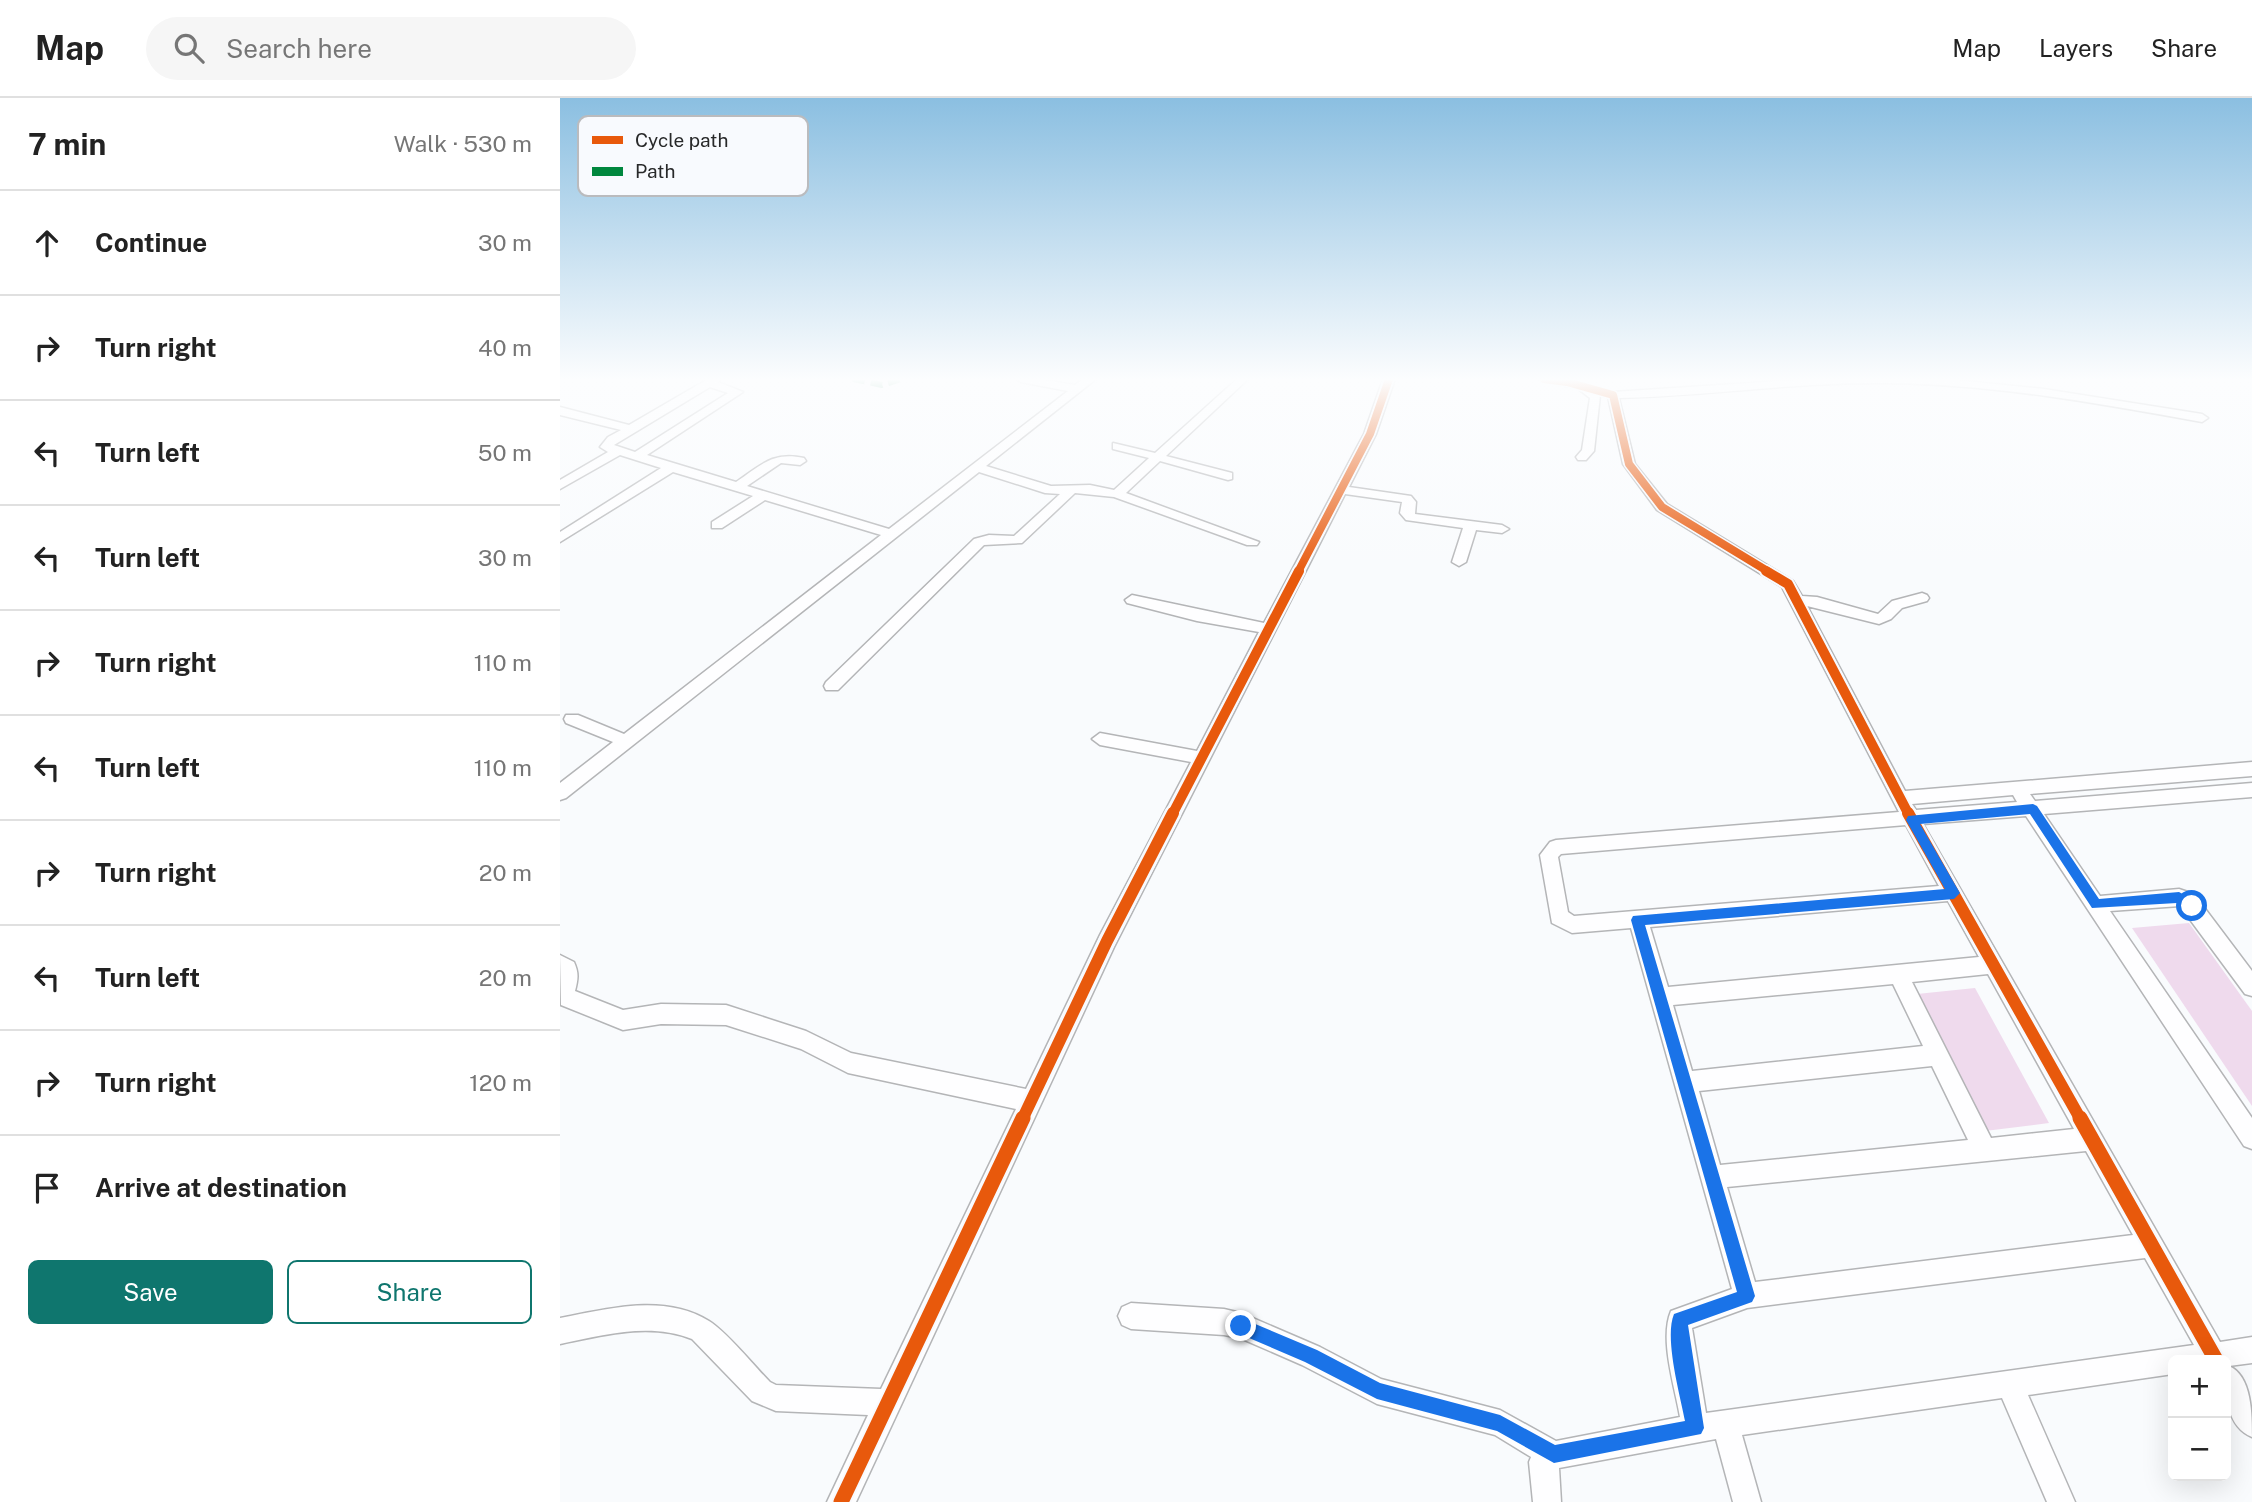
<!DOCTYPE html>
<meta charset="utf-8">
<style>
:root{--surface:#fff;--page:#f6f6f6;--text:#222;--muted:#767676;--line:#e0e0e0;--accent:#0f766e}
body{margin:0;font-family:"Public Sans",sans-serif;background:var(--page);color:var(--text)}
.controls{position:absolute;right:21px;bottom:21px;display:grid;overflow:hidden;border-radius:10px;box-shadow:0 7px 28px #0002}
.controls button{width:63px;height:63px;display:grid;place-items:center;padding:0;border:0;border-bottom:2px solid var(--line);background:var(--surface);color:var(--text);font:35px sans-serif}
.stop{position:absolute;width:21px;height:21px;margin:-16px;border:5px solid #1a73e8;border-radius:50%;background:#fff}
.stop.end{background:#1a73e8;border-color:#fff;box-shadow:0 2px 7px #0008}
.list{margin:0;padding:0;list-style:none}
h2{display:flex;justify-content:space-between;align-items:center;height:91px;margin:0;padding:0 28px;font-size:30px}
h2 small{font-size:23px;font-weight:400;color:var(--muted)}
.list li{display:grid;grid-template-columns:46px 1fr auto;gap:21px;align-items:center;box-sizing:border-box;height:105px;padding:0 28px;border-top:2px solid var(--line)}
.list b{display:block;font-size:26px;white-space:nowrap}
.list em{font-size:23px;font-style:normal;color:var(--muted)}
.actions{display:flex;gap:14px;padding:21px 28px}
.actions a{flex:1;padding:16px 0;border:2px solid var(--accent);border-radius:10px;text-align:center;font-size:24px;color:var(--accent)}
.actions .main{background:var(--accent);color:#fff}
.icon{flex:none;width:38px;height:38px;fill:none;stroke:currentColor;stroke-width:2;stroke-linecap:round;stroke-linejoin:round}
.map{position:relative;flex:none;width:1692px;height:1404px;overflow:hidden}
header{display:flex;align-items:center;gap:42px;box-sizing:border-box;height:98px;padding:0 35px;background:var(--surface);border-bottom:2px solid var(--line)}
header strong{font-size:33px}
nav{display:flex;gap:38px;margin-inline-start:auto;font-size:24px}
.search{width:490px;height:63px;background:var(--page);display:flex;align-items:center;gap:18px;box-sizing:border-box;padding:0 24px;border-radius:38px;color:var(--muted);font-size:26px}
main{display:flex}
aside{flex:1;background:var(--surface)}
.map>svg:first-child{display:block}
.green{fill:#efdaed}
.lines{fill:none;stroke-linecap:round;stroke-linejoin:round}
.minor-casing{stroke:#b4b5b7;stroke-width:3}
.minor{fill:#fefeff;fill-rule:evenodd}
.quiet{stroke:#00873e;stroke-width:6;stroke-dasharray:12 6;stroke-linecap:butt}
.cycleway-far3-casing{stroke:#f8fafe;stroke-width:11}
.cycleway-far2-casing{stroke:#f8fafe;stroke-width:14}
.cycleway-far1-casing{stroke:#f8fafe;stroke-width:17}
.cycleway-casing{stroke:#f8fafe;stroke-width:19}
.cycleway-far3{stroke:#e8590c;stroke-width:8}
.cycleway-far2{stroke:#e8590c;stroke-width:10}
.cycleway-far1{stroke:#e8590c;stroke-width:12}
.cycleway{stroke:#e8590c;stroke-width:15}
.route{fill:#1a73e8}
.key{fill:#f8fafe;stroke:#babbbe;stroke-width:2}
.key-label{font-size:19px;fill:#28292a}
</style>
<header>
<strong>Map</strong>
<div class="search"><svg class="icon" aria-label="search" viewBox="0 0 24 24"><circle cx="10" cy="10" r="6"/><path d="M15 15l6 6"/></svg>Search here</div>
<nav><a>Map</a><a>Layers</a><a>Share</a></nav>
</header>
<main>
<aside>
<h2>7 min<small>Walk · 530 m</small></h2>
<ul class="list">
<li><svg class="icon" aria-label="ahead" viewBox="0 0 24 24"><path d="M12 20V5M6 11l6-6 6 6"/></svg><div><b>Continue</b></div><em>30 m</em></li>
<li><svg class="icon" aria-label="right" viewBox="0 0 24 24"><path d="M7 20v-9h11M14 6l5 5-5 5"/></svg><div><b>Turn right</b></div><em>40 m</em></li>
<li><svg class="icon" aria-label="left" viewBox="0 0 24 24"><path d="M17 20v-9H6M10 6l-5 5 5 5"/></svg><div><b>Turn left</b></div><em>50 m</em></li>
<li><svg class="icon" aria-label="left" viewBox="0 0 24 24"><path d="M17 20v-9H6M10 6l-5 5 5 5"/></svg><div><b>Turn left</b></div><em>30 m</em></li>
<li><svg class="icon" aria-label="right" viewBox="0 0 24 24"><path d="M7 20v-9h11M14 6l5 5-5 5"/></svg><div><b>Turn right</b></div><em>110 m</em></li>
<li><svg class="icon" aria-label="left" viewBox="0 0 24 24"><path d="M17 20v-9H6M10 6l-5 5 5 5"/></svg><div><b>Turn left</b></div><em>110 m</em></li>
<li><svg class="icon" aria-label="right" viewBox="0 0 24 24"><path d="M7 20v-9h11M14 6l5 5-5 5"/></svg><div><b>Turn right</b></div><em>20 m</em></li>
<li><svg class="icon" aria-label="left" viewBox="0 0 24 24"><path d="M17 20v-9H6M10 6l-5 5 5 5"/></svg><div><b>Turn left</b></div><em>20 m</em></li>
<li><svg class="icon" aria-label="right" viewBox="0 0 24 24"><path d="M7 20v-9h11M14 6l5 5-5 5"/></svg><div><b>Turn right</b></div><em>120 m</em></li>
<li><svg class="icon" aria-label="arrive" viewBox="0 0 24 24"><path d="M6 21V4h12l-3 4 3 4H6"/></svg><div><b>Arrive at destination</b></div></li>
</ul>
<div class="actions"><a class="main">Save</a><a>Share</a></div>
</aside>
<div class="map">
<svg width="1692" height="1404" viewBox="0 0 1692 1404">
<rect width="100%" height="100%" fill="#f9fbfd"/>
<!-- green -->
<g class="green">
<polygon points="1629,825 1692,913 1692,1008 1572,830"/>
<polygon points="1415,890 1489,1025 1425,1033 1357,896"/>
</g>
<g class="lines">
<defs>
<g id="minor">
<path d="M148,281h13l-3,3 25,10 -96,63 89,27c25,-17 37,-31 68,-24l2,3 -6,4 -19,-2 -34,23 142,43 179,-138 -47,-9 -5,-3h22l37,6 8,-6h13l-110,87 65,20 39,-1 24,5 35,-32 -36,-9v-6l42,10 82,-74h11l-82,77 66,17v6l-4,1 -68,-19 -34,32 133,49 -2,3h-10l-133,-48 -39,-4 -53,50 -38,2 -146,145h-12l-2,-4 2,-4 148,-143 15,-4 25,1 46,-42 -15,-1 -66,-21 -413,326 -6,2v-17l53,-41 -47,-19 -2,-4 2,-4h12l46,19 257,-199 -116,-35 -43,28h-10v-6l41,-26 -80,-24 -113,70v-10l101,-64 -41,-13 -60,34v-9l48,-28 -8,-5 8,-10 13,-7 -61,-15v-8l69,18zM150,289l18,6 -93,59 -21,-7z"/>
<path d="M823,281h12l-19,55 -27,53 62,9 5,6 -1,12 87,11 7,4 -7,4 -26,-3 -10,32 -7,4 -7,-4 11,-34 -57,-8 -6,-7 2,-11 -57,-8 -231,453 -258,555h-29l41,-87 -92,-4 -24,-10 -60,-62c-42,-17 -89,-4 -132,5v-26c47,-9 104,-25 149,3 18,11 45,45 61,61l6,3 105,4 135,-280 -168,-36 -47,-24 -75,-24 -65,-1 -38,6 -62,-25 -1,-50 14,7c5,11 4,17 1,29l48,19 38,-6 65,1 80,26 45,22 175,36 74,-154 91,-173 -91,-17 -8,-6 8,-6 97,18 62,-119 -62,-11 -70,-18 -2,-3 7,-5 132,28 100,-189z"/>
<path d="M979,281h29l45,13 198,-13h134l99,10 158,25 6,4 -6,4c-105,-19 -210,-38 -317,-39 -89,-1 -177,13 -266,15l16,66 32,40 126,77 9,15 15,1 61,17 14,-13 30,-8 5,2 2,3 -2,3 -25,7 -11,11 -12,5 -72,-18 98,185 347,-29v14l-222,18 5,7 217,-18v14l-208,17 56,82 79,-7 15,5 58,77v25l-7,-2 -65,-88 -70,5 142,207v31l-8,-3 -218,-330 -103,8 297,518 32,-5v26l-23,3c23,10 23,49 23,71 -29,-12 -26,-50 -26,-77h-53v14l-145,21 47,107h-28l-45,-104 -260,37 19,67h-28l-17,-63 -157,29 2,34h-28l-4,-40 2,-5 -36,-22 -118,-31 -75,-39 -62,-27 -16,-3 -93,-6 -9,-4 -4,-9 4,-9 9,-4 93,6 17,4 79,34 61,32 119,31 56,31 124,-24c-5,-30 -21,-78 -9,-106l61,-22 -101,-361 -59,5 -20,-10 -12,-68 10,-13 6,-2 343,-28 -117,-225 -125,-77 -34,-46 -15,-67 -8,-2 -6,56 -8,9h-8l-2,-3 6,-7 8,-52 -13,-10 -33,-6zM1453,697l4,7 -101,8 -4,-6zM1346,727l33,61 -365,30 -6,-4 -10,-55 3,-3zM1388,803l31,56 -311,30 -18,-60zM1428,876l86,155 -83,9 -79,-156zM1333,886l30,62 -231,25 -19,-66zM1372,968l36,74 -248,25 -21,-74zM1526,1053l47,84 -378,47 -28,-95zM1585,1160l49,87 -488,68 -14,-85 55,-20z"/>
</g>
</defs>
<!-- minor casing -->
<use href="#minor" class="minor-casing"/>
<!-- minor -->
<use href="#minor" class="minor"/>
<!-- quiet -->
<polyline class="quiet" points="293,281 322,287 341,281"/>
<defs>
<g id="cycleway-far3">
<polyline points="984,281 1007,284 1053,297 1069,366 1102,409 1209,474"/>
<polyline points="738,474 810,336 829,281"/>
</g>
<g id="cycleway-far2">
<polyline points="1206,473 1228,486 1349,717"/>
<polyline points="612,717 739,473"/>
</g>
<g id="cycleway-far1">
<polyline points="1348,715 1521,1022"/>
<polyline points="462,1022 547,843 613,715"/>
</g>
<g id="cycleway">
<polyline points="1520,1020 1656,1262"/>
<polyline points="281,1404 463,1020"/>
</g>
</defs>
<!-- cycleway-far3 casing -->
<use href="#cycleway-far3" class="cycleway-far3-casing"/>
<!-- cycleway-far2 casing -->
<use href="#cycleway-far2" class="cycleway-far2-casing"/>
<!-- cycleway-far1 casing -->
<use href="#cycleway-far1" class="cycleway-far1-casing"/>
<!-- cycleway casing -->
<use href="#cycleway" class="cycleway-casing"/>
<!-- cycleway-far3 -->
<use href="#cycleway-far3" class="cycleway-far3"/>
<!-- cycleway-far2 -->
<use href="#cycleway-far2" class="cycleway-far2"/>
<!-- cycleway-far1 -->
<use href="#cycleway-far1" class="cycleway-far1"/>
<!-- cycleway -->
<use href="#cycleway" class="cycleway"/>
</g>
<!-- sky -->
<linearGradient id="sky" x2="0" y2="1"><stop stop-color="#8bbfe1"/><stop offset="0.59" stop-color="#fcfdfe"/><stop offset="1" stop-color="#fcfdfe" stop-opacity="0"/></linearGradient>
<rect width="1692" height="477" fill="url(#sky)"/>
<!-- route -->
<path class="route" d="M1473,706l4,2 62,93 80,-7 18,10v8h-9l-11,-7 -85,5 -62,-94 -110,10 40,69 -6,6 -309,26 110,371 -3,6 -64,23 16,103 -3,6 -147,29 -57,-32 -120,-32 -72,-37 -70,-30 -2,-6 2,-5 6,-3 76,32 63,33 120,32 55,30 130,-24c-5,-27 -21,-83 -11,-107l63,-22 -106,-372 2,-4 312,-27 -39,-69 2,-4z"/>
<!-- legend -->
<rect x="18" y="18" width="230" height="80" rx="10" class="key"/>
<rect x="32" y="38" width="31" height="8" fill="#e8590c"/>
<rect x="32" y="69" width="31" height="9" fill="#00873e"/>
<g class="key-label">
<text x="75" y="49">Cycle path</text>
<text x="75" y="80">Path</text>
</g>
</svg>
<div class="controls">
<button>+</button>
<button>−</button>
</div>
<div class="stop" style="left:1632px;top:808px"></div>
<div class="stop end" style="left:681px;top:1228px"></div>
</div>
</main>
